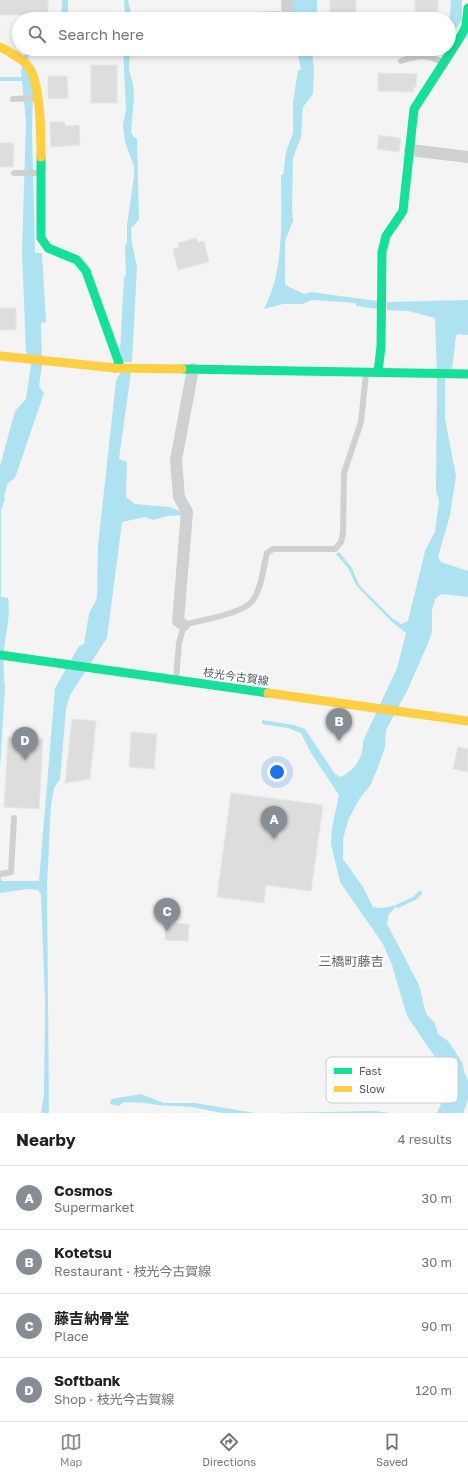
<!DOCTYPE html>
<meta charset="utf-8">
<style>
:root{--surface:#fff;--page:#f6f6f6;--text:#202124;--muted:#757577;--line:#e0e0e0;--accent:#868d94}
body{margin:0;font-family:"Golos Text","Noto Sans JP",sans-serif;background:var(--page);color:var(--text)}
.you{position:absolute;left:277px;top:772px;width:14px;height:14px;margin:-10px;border:3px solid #fff;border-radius:50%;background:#1a73e8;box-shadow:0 0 0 6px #1a73e833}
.badge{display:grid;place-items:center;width:26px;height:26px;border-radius:50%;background:var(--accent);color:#fff;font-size:13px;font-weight:700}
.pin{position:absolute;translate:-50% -33px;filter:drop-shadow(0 1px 2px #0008)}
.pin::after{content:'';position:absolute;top:21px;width:14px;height:12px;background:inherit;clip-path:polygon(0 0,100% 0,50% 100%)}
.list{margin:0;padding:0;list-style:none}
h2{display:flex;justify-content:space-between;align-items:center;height:52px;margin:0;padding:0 16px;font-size:17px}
h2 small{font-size:13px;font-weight:400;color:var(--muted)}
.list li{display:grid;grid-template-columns:26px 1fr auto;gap:12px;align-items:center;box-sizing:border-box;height:64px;padding:0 16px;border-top:1px solid var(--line)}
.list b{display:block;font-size:15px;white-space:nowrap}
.list p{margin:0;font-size:13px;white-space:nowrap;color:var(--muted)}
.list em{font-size:13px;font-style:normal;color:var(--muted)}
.icon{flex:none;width:22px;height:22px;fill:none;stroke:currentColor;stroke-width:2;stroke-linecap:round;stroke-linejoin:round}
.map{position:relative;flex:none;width:468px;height:1113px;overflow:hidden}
.search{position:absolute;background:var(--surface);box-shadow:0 2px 6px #0003;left:12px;right:12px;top:12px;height:44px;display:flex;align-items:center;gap:10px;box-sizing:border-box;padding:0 14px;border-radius:22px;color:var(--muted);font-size:15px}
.sheet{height:308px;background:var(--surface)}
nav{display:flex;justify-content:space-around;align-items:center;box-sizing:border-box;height:56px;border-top:1px solid var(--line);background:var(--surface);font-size:11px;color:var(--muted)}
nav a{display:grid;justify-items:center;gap:2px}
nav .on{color:var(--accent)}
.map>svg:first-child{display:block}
.water{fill:#aee2f0}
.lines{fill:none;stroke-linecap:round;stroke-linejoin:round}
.stream{stroke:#aee2f0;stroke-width:4}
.building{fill:#ddddde;stroke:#e5e6e7}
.lane{stroke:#ced0d2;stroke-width:6}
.street{stroke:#ced0d2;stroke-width:12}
.fast{stroke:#16e098;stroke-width:9}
.slow{stroke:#ffcf43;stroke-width:9}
.labels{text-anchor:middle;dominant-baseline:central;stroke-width:4;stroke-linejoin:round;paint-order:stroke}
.street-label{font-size:11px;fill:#4a5661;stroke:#fff}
.quarter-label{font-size:13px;fill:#5f6368;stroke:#fff}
.key{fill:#fff;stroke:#c9ccd0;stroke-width:1}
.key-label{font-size:11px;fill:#4a5661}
</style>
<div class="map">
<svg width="468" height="1113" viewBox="0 0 468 1113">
<rect width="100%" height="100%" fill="#f4f4f4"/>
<!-- water -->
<g class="water">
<polygon points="62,0 68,0 68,19 61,19"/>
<polygon points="124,0 128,0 131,13 134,15 280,11 282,14 282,19 125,19"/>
<polygon points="292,0 317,0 317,15 314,19 293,19"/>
<polygon points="451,0 462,0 462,19 454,33 449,29"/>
<path d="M26,49h6l-4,9 5,35 -1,39 3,121h7l4,69 -5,1 1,43 -3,20 5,7 -29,85 -7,5 -4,13 1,3 -4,11v87l7,1c2,13 0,24 -2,37 -3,17 -3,37 -1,53l-5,81v-303l15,-55 11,-12 5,-35 -5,-13 -4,-98 4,-132 -5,-49z"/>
<polygon points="123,49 130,49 129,69 133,84 134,98 131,132 133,136 137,139 139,220 131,228 132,243 137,267 132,362 122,362 120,351 124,278 126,275 125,246 127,243 127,225 134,177 134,166 125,142 123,125 126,109"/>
<path d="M297,49h15l2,22 -1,23 -10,13 -2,30 -8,21 -1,52 1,11 -8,20v44l19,9 7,-2 66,9v8l-21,-3v-3l-44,-3 -10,4h-19l-19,5c21,-41 17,-89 17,-134h2l3,-23 7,-19v-31l5,-32h3z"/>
<path d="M468,300v35l-10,-1 -2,2 -4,33h-7v50l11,57 -6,39 -12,42 3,5 27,9v26l-27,-3 -6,5 -3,11v21l-3,10 -21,48 -22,41 -1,17 -7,20 -8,19 -10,12 -11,20 -6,21v20l20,28 10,20 9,1 16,-3 -9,9 -2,10 32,61 7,29 9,9 3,11 11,8 14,22 1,8 4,9v18l-5,14h-26l12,-27 -1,-10 -41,-60 -15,-51 -9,-21 -43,-62 -9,-38 1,-16 7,-33 -28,-42 -10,-20 -13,-5 -26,-4v-4l32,5 11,4 30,45 6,3c15,-8 22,-19 22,-36l34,-73 9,-35 -15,-12 -35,-36 -8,-17 -12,-14 3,-2 13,16 7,17 33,33 9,6 7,-3 17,-70 10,-19 4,-31 -3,-10 1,-114 -2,-59 -27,-7 -21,-1v-8z"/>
<polygon points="121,371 131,372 119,459 127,462 126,497 135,504 170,507 182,512 183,515 168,516 153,520 145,517 122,522 107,638 70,695 66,709 60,779 54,788 51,805 47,885 49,1113 41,1113 44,1094 45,1003 41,895 38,890 28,889 0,893 0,875 2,881 39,881 55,688 79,646 84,644 89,614 97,598 98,546 116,381"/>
<polygon points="141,1094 164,1103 195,1103 255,1113 222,1113 192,1107 158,1105 146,1103 124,1102 119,1106 110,1104 111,1099"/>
<polygon points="374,1111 391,1113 276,1113"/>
</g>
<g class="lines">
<!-- stream -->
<g class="stream">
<polyline points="0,79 26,79"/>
<polyline points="398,906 415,898 420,893"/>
</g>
</g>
<!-- building -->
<g class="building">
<rect x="0" y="0" width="48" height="15"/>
<rect x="330" y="0" width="26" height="13"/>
<rect x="415" y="0" width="23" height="12"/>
<rect x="91" y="65" width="26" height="38"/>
<polygon points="378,73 417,74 416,87 414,87 413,92 378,91"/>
<polygon points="48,76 67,76 68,98 48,99"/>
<polygon points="50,122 65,122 65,126 79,125 80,145 51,147"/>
<polygon points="379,135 401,138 399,152 377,149"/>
<polygon points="0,143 14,143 13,167 0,167"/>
<polygon points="196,238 198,242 204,241 209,262 178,270 173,249 179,247 178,243"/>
<rect x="0" y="308" width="16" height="22"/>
<polygon points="72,719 96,721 90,779 65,783"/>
<polygon points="131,732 157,734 154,769 129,767"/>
<polygon points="8,737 43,739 39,809 4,807"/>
<polygon points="458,747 468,749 468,772 453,769"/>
<polygon points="231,793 323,805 311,891 266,885 264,903 217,897"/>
<polygon points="165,923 189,924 188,941 165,940"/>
</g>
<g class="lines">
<!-- lane -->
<g class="lane">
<path d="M401,61c18,-6 24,-7 41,1"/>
<polyline points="13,99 36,98"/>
<polyline points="14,173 40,173"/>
<path d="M176,678l3,-35 5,-18c16,-5 60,-11 69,-25 9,-13 10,-32 14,-47l6,-4h62l6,-7 2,-9 1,-60 17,-51 5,-48"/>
<polyline points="0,874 11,872 14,818"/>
</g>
<!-- street -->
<g class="street">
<polyline points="287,0 288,19"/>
<polyline points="410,150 468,157"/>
<polyline points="184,625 178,621 187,512 179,497 176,460 193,369"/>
</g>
<!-- fast -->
<g class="fast">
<polyline points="41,157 41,238 48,248 77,260 86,271 119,363 115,368"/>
<polyline points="182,369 468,374"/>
<polyline points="378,372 381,347 382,252 386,236 403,211 414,109 461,36 466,26 468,8"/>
<polyline points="0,655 268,693"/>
</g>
<!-- slow -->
<g class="slow">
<path d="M0,47c5,2 25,14 28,19 13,16 13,70 13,91"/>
<polyline points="0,356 115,368 182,369"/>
<polyline points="268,693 468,721"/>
</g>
</g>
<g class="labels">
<!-- street labels -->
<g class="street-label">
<text transform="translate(236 676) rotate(8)">枝光今古賀線</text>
</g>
<!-- quarter labels -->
<g class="quarter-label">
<text x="351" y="961">三橋町藤吉</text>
</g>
</g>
<!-- legend -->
<rect x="326" y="1057" width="132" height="46" rx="6" class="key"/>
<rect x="334" y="1068" width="18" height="6" fill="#16e098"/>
<rect x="334" y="1086" width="18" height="6" fill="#ffcf43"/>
<g class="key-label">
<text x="359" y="1075">Fast</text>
<text x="359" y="1093">Slow</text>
</g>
</svg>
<div class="you"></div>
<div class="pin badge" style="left:274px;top:839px">A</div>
<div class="pin badge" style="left:339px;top:741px">B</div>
<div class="pin badge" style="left:167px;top:931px">C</div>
<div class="pin badge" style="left:25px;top:760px">D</div>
<div class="search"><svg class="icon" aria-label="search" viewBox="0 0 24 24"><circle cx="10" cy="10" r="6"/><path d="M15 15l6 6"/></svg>Search here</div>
</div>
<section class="sheet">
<h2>Nearby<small>4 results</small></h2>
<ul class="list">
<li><span class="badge">A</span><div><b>Cosmos</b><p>Supermarket</p></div><em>30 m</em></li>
<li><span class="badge">B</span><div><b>Kotetsu</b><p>Restaurant · 枝光今古賀線</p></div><em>30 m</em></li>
<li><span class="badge">C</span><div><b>藤吉納骨堂</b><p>Place</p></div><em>90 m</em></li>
<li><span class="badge">D</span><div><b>Softbank</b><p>Shop · 枝光今古賀線</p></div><em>120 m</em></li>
</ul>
</section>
<nav>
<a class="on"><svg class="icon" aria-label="map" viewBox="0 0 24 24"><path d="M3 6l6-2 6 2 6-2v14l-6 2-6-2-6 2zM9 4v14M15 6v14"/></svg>Map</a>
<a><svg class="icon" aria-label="directions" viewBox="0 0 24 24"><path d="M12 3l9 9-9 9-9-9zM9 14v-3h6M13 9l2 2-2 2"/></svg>Directions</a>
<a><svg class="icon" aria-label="saved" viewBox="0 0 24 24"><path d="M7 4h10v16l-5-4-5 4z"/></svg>Saved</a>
</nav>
